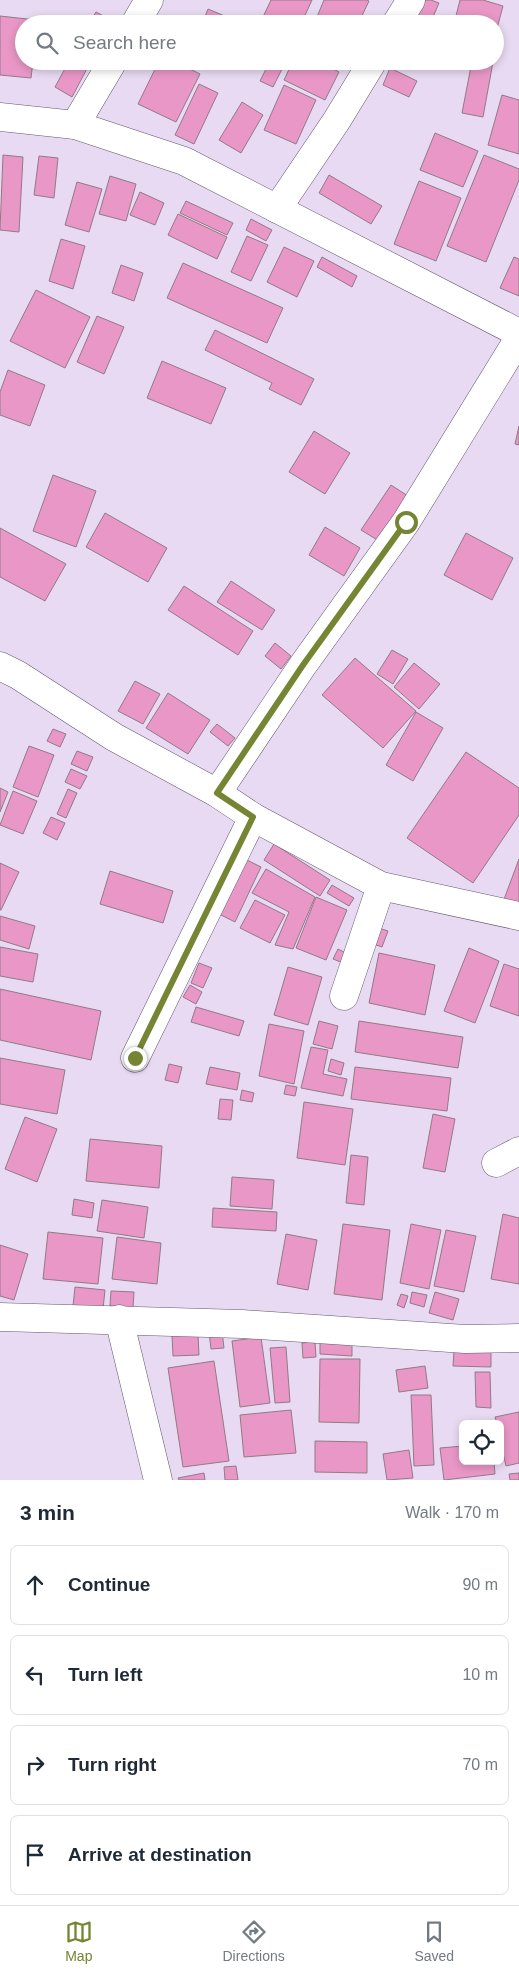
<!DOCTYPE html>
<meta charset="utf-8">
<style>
:root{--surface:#fff;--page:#f6f6f7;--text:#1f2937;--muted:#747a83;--line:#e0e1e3;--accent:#768533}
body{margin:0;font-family:Arial,sans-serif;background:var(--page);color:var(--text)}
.controls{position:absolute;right:15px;bottom:15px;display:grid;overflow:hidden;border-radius:8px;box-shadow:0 2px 8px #0003}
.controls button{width:45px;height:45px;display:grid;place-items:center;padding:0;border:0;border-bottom:1px solid var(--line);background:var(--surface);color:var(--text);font:25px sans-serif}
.stop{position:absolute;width:15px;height:15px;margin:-11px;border:4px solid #768533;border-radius:50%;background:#fff}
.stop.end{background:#768533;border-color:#fff;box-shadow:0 1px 5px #0008}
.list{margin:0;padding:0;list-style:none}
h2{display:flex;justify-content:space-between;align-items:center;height:65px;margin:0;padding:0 20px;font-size:21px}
h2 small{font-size:16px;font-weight:400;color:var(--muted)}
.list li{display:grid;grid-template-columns:32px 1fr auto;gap:15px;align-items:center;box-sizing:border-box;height:80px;margin:0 10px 10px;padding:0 10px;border:1px solid var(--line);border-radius:8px}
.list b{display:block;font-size:19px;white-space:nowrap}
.list em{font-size:16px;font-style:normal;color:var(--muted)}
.icon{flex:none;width:28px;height:28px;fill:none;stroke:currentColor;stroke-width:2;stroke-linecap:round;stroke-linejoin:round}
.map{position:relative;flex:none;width:519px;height:1480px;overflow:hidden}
.search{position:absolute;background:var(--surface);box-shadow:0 2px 8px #0003;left:15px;right:15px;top:15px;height:55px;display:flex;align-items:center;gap:12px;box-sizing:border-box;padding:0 18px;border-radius:28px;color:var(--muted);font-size:19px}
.sheet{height:425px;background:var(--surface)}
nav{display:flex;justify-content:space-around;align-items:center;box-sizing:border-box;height:70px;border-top:1px solid var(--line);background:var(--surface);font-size:14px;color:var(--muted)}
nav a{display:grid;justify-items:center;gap:2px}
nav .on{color:var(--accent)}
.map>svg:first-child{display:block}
.building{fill:#e897c6;stroke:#927a87}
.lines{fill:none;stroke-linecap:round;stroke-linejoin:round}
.minor-casing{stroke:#64586d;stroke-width:29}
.minor{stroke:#fff;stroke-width:28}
.route{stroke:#768533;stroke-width:6}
</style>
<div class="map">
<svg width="519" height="1480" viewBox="0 0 519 1480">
<rect width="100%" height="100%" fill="#e8daf2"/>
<!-- building -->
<g class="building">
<polygon points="271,0 312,0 301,24 277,24 263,17"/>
<polygon points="324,0 367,0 369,1 358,24 314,24"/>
<polygon points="420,0 431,0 439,3 430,24 425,24 412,18"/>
<polygon points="460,0 483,0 503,6 495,36 495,24 454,24"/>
<polygon points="208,9 227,17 224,24 202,24"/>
<polygon points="96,12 113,21 111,24 89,24"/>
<polygon points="0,16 36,20 36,24 24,24 24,61 33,61 31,78 0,75"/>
<polygon points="69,61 91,61 72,97 55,87"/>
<polygon points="159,61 174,61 200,74 176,122 138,104"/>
<polygon points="187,61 207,61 204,69"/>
<polygon points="270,61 277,61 284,65 273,87 260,81"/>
<polygon points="293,61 318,61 339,72 325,100 284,80"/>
<polygon points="472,61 493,62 483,117 462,113"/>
<polygon points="390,68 417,81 409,97 383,85"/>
<polygon points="199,84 218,93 194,144 175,135"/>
<polygon points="284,85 316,100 296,144 264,130"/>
<polygon points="502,95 519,100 519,154 488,145"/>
<polygon points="242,102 263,115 241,153 219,140"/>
<polygon points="435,133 478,151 463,187 420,170"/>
<polygon points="3,155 23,157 19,232 0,230"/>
<polygon points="484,155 519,169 519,180 486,262 447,246"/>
<polygon points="39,156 58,158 54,198 34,195"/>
<polygon points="329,175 382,206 371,224 319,193"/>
<polygon points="110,176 136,184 126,221 99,214"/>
<polygon points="419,181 461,198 436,261 394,244"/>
<polygon points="77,182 102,189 89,232 65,225"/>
<polygon points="140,192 164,203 155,225 130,215"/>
<polygon points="186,201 233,223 227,235 180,213"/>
<polygon points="178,214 227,237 217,259 168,235"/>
<polygon points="251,219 272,230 266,241 246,230"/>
<polygon points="247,236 268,245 251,281 231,272"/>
<polygon points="61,239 85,246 73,289 49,281"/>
<polygon points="284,247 314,261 297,297 267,282"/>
<polygon points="322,257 357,276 352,287 317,267"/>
<polygon points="514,257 519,259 519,296 500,288"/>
<polygon points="183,263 283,308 267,343 167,298"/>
<polygon points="121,265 143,273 134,301 112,293"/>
<polygon points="36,290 90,317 65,368 10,341"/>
<polygon points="97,316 124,327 104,374 77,362"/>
<polygon points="215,330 314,379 301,405 269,389 272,383 205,350"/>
<polygon points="162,361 226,388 211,424 147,398"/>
<polygon points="8,370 45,385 30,426 0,415 0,392"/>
<polygon points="519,426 519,445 515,444"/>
<polygon points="314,431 350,453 325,494 289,472"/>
<polygon points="53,475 96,491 76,547 33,531"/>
<polygon points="391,485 408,496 379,541 361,530"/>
<polygon points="105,513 167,548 148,582 86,547"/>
<polygon points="325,527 360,548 344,576 309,555"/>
<polygon points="0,528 66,564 45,601 0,577"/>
<polygon points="466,533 513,558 492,600 444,575"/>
<polygon points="231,581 275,610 262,630 217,602"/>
<polygon points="184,586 253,631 238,655 168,610"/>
<polygon points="275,643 291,656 281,669 265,656"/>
<polygon points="392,650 408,659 393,684 377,674"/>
<polygon points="355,658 416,711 383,748 322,695"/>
<polygon points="414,663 440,684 419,709 394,687"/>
<polygon points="135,681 160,694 143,724 118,711"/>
<polygon points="168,693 210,720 188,754 146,728"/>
<polygon points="416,712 443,728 413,781 386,765"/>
<polygon points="217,724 235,738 228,746 210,732"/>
<polygon points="53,729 66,734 60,747 47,741"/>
<polygon points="29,746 54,755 38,797 13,787"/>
<polygon points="77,751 93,757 87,771 71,764"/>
<polygon points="466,752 519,788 519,815 473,883 407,838"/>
<polygon points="71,769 87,776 80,789 65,782"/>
<polygon points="0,788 8,792 0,812"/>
<polygon points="68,789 77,793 66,818 57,814"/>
<polygon points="13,791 37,801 23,834 0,825"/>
<polygon points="51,817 65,823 57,840 43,833"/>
<polygon points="274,844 330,880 320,896 264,860"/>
<polygon points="245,859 261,867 235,922 219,914"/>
<polygon points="519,859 519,908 503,902"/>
<polygon points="0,863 19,872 1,910 0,910"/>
<polygon points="266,869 315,897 293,949 275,945 289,912 252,893"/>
<polygon points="110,871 173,891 163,923 100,904"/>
<polygon points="332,885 354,898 349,906 327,893"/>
<polygon points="316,897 347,910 326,960 296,948"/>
<polygon points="255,900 285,915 270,943 240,928"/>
<polygon points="0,916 35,926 29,949 0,940"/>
<polygon points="376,927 388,931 382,947 370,943"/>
<polygon points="0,947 38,954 33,982 0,976"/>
<polygon points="469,948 499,961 475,1023 444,1011"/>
<polygon points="338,949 348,954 343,963 333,959"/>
<polygon points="379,953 435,965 425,1015 369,1003"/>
<polygon points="199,963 212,968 203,988 191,983"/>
<polygon points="504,964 519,969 519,1016 490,1006"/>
<polygon points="288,967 322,977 308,1025 274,1015"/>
<polygon points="190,985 202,992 196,1004 183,997"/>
<polygon points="0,989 101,1011 91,1060 0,1040"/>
<polygon points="196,1007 244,1021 239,1036 191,1022"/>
<polygon points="319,1021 338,1026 332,1049 313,1044"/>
<polygon points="359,1021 463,1037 458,1068 355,1052"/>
<polygon points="269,1024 304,1031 294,1084 259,1076"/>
<polygon points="311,1047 328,1050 323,1074 347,1079 343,1096 301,1088"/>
<polygon points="0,1058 65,1070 57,1114 0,1104"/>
<polygon points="331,1059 344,1063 341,1075 328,1071"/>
<polygon points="169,1064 182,1067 178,1083 165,1080"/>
<polygon points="210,1067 240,1073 237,1090 206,1084"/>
<polygon points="355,1067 451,1078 447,1111 351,1099"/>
<polygon points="286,1085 297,1087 295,1096 284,1094"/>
<polygon points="242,1090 254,1093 252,1102 240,1100"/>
<polygon points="220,1099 233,1100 231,1120 218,1119"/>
<polygon points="304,1102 353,1109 345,1165 297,1158"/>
<polygon points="433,1114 455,1119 445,1172 423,1168"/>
<polygon points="25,1117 57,1129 37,1182 5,1169"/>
<polygon points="90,1139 162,1146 159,1188 86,1181"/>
<polygon points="351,1155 368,1157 364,1205 346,1203"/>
<polygon points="232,1177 274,1180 272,1209 230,1206"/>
<polygon points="74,1199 94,1203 92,1218 72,1215"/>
<polygon points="102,1200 148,1207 144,1238 97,1231"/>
<polygon points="213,1208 277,1212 276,1231 212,1227"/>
<polygon points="503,1214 519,1218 519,1284 491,1279"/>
<polygon points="343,1224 390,1230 382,1300 334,1294"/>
<polygon points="411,1224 441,1230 429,1289 400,1283"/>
<polygon points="446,1230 476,1236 464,1292 434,1286"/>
<polygon points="48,1232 103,1238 98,1284 43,1279"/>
<polygon points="286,1234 317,1240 308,1290 277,1284"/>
<polygon points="117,1237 161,1243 157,1284 112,1279"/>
<polygon points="0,1245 28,1254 14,1300 0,1296"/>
<polygon points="75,1287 105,1290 103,1309 73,1306"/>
<polygon points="111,1291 134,1292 133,1308 110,1306"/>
<polygon points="412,1292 427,1295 424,1307 410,1303"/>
<polygon points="435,1292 459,1299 453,1320 429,1313"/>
<polygon points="401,1294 408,1296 404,1308 397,1305"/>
<polygon points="222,1331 224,1348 211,1349 209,1332"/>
<polygon points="198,1334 199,1355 173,1356 172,1335"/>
<polygon points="261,1337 270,1403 240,1407 232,1341"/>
<polygon points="315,1342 316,1357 303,1358 302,1343"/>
<polygon points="320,1342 352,1343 352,1356 320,1354"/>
<polygon points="286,1347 290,1402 275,1403 270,1348"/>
<polygon points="454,1351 491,1351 491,1367 453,1366"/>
<polygon points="320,1359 360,1359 359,1423 319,1422"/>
<polygon points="214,1361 229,1461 183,1467 168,1368"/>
<polygon points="425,1366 428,1388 399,1392 396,1370"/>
<polygon points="475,1372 490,1372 491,1408 476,1407"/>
<polygon points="411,1395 431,1395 434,1465 414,1466"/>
<polygon points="291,1410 296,1453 244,1457 240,1415"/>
<polygon points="519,1412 519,1463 506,1466 500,1440 500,1424 497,1424 495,1417"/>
<polygon points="315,1441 367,1442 367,1473 315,1472"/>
<polygon points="463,1446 463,1461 494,1461 495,1474 444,1480 440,1448"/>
<polygon points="409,1450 413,1478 387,1480 383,1454"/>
<polygon points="236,1466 238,1480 225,1480 224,1467"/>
<polygon points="204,1473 205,1480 179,1480 178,1478"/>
<polygon points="519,1473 519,1480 510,1480 509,1474"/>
</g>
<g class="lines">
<defs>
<g id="minor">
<polyline points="135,24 149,0"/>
<polyline points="396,24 411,0"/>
<polyline points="0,117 75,125 184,161 519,333"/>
<polyline points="75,125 113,61"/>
<polyline points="277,209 337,120 373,61"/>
<polyline points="0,666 18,675 114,737 217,793 253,817 381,886 519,916"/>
<polyline points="217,793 303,665 406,522 519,338"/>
<polyline points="344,996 381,886"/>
<polyline points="135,1058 253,817"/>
<polyline points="496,1163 519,1151"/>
<polyline points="0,1317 242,1324 465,1339 519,1338"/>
<polyline points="119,1319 158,1480"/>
</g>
</defs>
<!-- minor casing -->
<use href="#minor" class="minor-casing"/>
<!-- minor -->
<use href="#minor" class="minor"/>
</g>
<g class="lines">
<!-- route -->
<polyline class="route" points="135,1058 253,817 217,793 303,665 406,522"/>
</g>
</svg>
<div class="controls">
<button><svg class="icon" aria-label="locate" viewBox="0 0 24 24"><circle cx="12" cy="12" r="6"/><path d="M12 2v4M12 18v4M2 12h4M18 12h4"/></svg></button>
</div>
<div class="stop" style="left:406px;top:522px"></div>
<div class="stop end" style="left:135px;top:1058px"></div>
<div class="search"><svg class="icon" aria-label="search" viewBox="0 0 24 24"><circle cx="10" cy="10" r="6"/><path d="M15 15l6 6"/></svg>Search here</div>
</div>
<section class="sheet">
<h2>3 min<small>Walk · 170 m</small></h2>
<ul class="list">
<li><svg class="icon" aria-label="ahead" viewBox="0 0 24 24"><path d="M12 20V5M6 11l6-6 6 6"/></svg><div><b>Continue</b></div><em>90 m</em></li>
<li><svg class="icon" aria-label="left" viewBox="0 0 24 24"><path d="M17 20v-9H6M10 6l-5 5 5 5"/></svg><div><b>Turn left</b></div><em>10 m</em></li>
<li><svg class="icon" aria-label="right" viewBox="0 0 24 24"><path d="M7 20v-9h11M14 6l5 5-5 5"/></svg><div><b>Turn right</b></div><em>70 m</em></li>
<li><svg class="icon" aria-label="arrive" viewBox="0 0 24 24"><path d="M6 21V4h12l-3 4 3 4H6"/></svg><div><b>Arrive at destination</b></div></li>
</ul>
</section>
<nav>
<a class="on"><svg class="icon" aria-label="map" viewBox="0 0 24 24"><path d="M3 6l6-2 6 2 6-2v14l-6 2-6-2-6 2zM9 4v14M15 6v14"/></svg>Map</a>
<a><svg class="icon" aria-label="directions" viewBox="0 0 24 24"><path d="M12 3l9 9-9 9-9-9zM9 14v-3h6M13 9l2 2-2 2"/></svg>Directions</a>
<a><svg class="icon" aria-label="saved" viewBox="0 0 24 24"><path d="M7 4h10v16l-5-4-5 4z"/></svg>Saved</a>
</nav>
